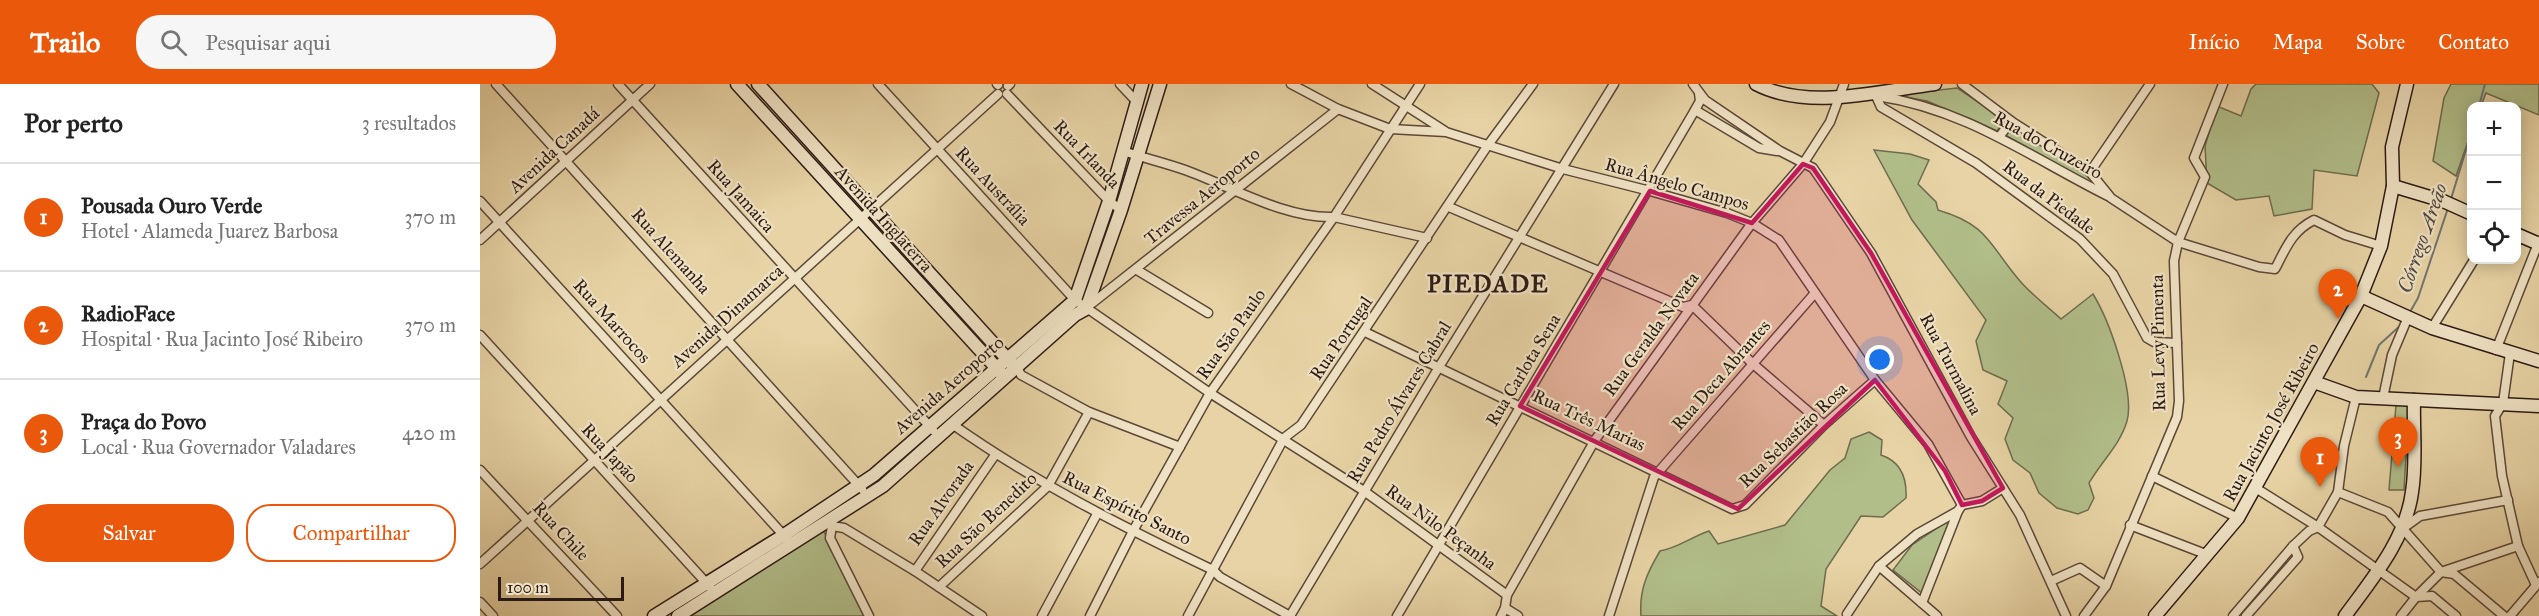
<!DOCTYPE html>
<html lang="pt">
<meta charset="utf-8">
<style>
:root{--surface:#fff;--page:#f6f6f6;--text:#222;--muted:#767676;--line:#e0e0e0;--accent:#ea580c}
body{margin:0;font-family:"IM FELL Great Primer",serif;background:var(--page);color:var(--text)}
.controls{position:absolute;right:18px;top:18px;display:grid;overflow:hidden;border-radius:12px;box-shadow:0 3px 15px #0003}
.controls button{width:54px;height:54px;display:grid;place-items:center;padding:0;border:0;border-bottom:2px solid var(--line);background:var(--surface);color:var(--text);font:30px sans-serif}
.scale{position:absolute;left:18px;bottom:15px;width:126px;box-sizing:border-box;padding-left:6px;border:3px solid #2c1a14;border-top:0;font-size:16px;line-height:21px;white-space:nowrap;color:#2c1a14;-webkit-text-stroke:4px #efe2c4;paint-order:stroke}
.you{position:absolute;left:1400px;top:276px;width:21px;height:21px;margin:-15px;border:4px solid #fff;border-radius:50%;background:#1a73e8;box-shadow:0 0 0 9px #1a73e833}
.badge{display:grid;place-items:center;width:39px;height:39px;border-radius:50%;background:var(--accent);color:#fff;font-size:20px;font-weight:700}
.pin{position:absolute;translate:-50% -50px;filter:drop-shadow(0 2px 3px #0008)}
.pin::after{content:'';position:absolute;top:32px;width:21px;height:18px;background:inherit;clip-path:polygon(0 0,100% 0,50% 100%)}
.list{margin:0;padding:0;list-style:none}
h2{display:flex;justify-content:space-between;align-items:center;height:78px;margin:0;padding:0 24px;font-size:26px}
h2 small{font-size:20px;font-weight:400;color:var(--muted)}
.list li{display:grid;grid-template-columns:39px 1fr auto;gap:18px;align-items:center;box-sizing:border-box;height:108px;padding:0 24px;border-top:2px solid var(--line)}
.list b{display:block;font-size:22px;white-space:nowrap}
.list p{margin:0;font-size:20px;white-space:nowrap;color:var(--muted)}
.list em{font-size:20px;font-style:normal;color:var(--muted)}
.actions{display:flex;gap:12px;padding:18px 24px}
.actions a{flex:1;padding:14px 0;border:2px solid var(--accent);border-radius:24px;text-align:center;font-size:21px;color:var(--accent)}
.actions .main{background:var(--accent);color:#fff}
.icon{flex:none;width:33px;height:33px;fill:none;stroke:currentColor;stroke-width:2;stroke-linecap:round;stroke-linejoin:round}
.map{position:relative;flex:none;width:2059px;height:532px;overflow:hidden}
header{display:flex;align-items:center;gap:36px;box-sizing:border-box;height:84px;padding:0 30px;background:var(--accent);color:#fff}
header strong{font-size:28px}
nav{display:flex;gap:33px;margin-inline-start:auto;font-size:21px}
.search{width:420px;height:54px;background:var(--page);display:flex;align-items:center;gap:15px;box-sizing:border-box;padding:0 21px;border-radius:24px;color:var(--muted);font-size:22px}
main{display:flex}
aside{flex:1;background:var(--surface)}
.map>svg:first-child{display:block}
.green{fill:#b1be8a;stroke:#6e6c4f;stroke-width:1.5}
.lines{fill:none;stroke-linecap:round;stroke-linejoin:round}
.stream{stroke:#707673;stroke-width:2}
.street-casing{stroke:#5b4838;stroke-width:11}
.secondary-casing{stroke:#2c1a14;stroke-width:15}
.street{stroke:#efe2c4;stroke-width:8}
.secondary{stroke:#efe2c4;stroke-width:12}
.marked{fill:#c2185b;fill-opacity:0.2;stroke:#c2185b;stroke-width:4.5;stroke-linejoin:round}
.labels{text-anchor:middle;dominant-baseline:central;stroke-width:4.5;stroke-linejoin:round;paint-order:stroke}
.street-label{font-size:18px;fill:#2c1a14;stroke:#efe2c4}
.water-label{font-size:20px;font-style:italic;fill:#4e4844;stroke:#efe2c4}
.district-label{font-size:24px;font-weight:bold;letter-spacing:1.5px;fill:#2c1a14;stroke:#efe2c4}
</style>
<header>
<strong>Trailo</strong>
<div class="search"><svg class="icon" aria-label="search" viewBox="0 0 24 24"><circle cx="10" cy="10" r="6"/><path d="M15 15l6 6"/></svg>Pesquisar aqui</div>
<nav><a>Início</a><a>Mapa</a><a>Sobre</a><a>Contato</a></nav>
</header>
<main>
<aside>
<h2>Por perto<small>3 resultados</small></h2>
<ul class="list">
<li><span class="badge">1</span><div><b>Pousada Ouro Verde</b><p>Hotel · Alameda Juarez Barbosa</p></div><em>370 m</em></li>
<li><span class="badge">2</span><div><b>RadioFace</b><p>Hospital · Rua Jacinto José Ribeiro</p></div><em>370 m</em></li>
<li><span class="badge">3</span><div><b>Praça do Povo</b><p>Local · Rua Governador Valadares</p></div><em>420 m</em></li>
</ul>
<div class="actions"><a class="main">Salvar</a><a>Compartilhar</a></div>
</aside>
<div class="map">
<svg width="2059" height="532" viewBox="0 0 2059 532">
<rect width="100%" height="100%" fill="#e7d3a5"/>
<filter id="stains"><feTurbulence type="fractalNoise" baseFrequency=".00333" numOctaves="4"/><feColorMatrix values="0 0 0 0 .2 0 0 0 0 .09 0 0 0 0 .02 0 0 0 .5 -.17"/></filter>
<radialGradient id="worn" r=".72"><stop offset=".6" stop-color="#630" stop-opacity="0"/><stop offset="1" stop-color="#630" stop-opacity=".3"/></radialGradient>
<!-- green -->
<g class="green">
<polygon points="1776,0 1892,0 1899,9 1877,92 1834,86 1832,125 1794,132 1789,112 1756,116 1727,99 1725,62 1737,22 1761,32 1771,5"/>
<polygon points="1971,0 2059,0 2059,31 2006,9 2001,22 1992,22 1991,49 1976,92 1953,77 1964,14"/>
<polygon points="1477,4 1525,36 1517,47 1447,17 1414,11"/>
<polygon points="1533,41 1608,92 1621,106 1525,51"/>
<path d="M1394,66l36,4 19,6 -11,24 18,18 2,8c51,15 51,35 82,71 12,14 28,26 41,38l32,-25c16,26 42,98 34,127 -7,24 -26,41 -38,62l5,15 -6,12 -10,4 -21,-6 -18,-15 -9,-20 -17,-13 -8,-21 8,-21 -15,-14 9,-23 -24,-11 -7,-29 10,-21 -74,-100z"/>
<polygon points="1916,321 1929,321 1924,406 1909,406"/>
<path d="M1389,348l13,8 -1,15c21,7 26,24 25,43l-23,19 -22,-1 -35,53 -5,37 16,10h-196c-2,-26 6,-43 19,-65 18,-3 31,-14 49,-20l9,13 67,-19 45,-55 15,-12 6,-19z"/>
<polygon points="1472,434 1443,510 1413,486 1432,461"/>
<polygon points="339,447 344,448 385,532 210,532"/>
</g>
<g class="lines">
<!-- stream -->
<g class="stream">
<polyline points="1999,22 2005,0"/>
<polyline points="1971,115 1992,46"/>
<polyline points="1930,228 1938,214 1968,124"/>
<polyline points="1886,293 1899,261 1922,240"/>
</g>
<defs>
<g id="street">
<polyline points="16,0 382,405"/>
<polyline points="138,0 453,346"/>
<polyline points="398,0 595,216 730,309 884,407 1027,511"/>
<polyline points="517,0 518,1"/>
<polyline points="640,0 656,17"/>
<polyline points="811,0 858,25 910,45 966,48 1083,85 1170,107 1247,129 1272,139 1299,156 1395,296 1448,360 1482,421"/>
<polyline points="892,0 965,47"/>
<polyline points="1213,0 1225,16 1300,67 1333,84 1391,169 1491,353 1540,431 1586,532"/>
<path d="M1482,0l49,37 79,51 21,26 67,44 81,25 16,2c11,-21 17,-38 39,-49l31,15 36,11"/>
<polyline points="528,2 530,0"/>
<polyline points="527,10 629,117 641,126"/>
<polyline points="1396,12 1401,23 1496,79 1600,155 1633,190 1667,254 1674,258 1697,259"/>
<path d="M1397,12c89,13 153,61 231,100"/>
<polyline points="1215,26 1279,64 1297,67"/>
<polyline points="1520,52 1531,37"/>
<path d="M643,67c21,7 42,12 62,19 45,16 100,49 149,47l93,21"/>
<polyline points="1610,88 1670,0"/>
<polyline points="0,117 307,455"/>
<polyline points="969,123 1203,223 1212,221 1272,279 1344,341"/>
<polyline points="0,156 170,0"/>
<polyline points="657,186 728,229"/>
<polyline points="606,224 858,25"/>
<polyline points="1952,244 1994,176"/>
<polyline points="885,248 1252,425 1265,421 1344,341 1395,296"/>
<polyline points="0,251 230,503"/>
<polyline points="2016,266 2059,157"/>
<polyline points="2030,269 2023,319 2015,332 2022,392 2038,462 2056,501"/>
<polyline points="537,283 541,291 609,328 700,363"/>
<polyline points="1903,314 1912,271 1928,233"/>
<path d="M472,340c82,58 171,103 261,146l7,7 70,39"/>
<polyline points="0,386 137,532"/>
<polyline points="1672,392 1758,434"/>
<polyline points="1774,403 1838,443 1936,513 1952,512 1976,532"/>
<polyline points="1858,408 1908,428 1961,488 1974,490 2024,532"/>
<polyline points="1482,421 1502,417 1523,404"/>
<polyline points="349,438 352,442 350,454 389,532"/>
<polyline points="1650,441 1728,471"/>
<polyline points="352,442 364,444 435,487 502,532"/>
<polyline points="1922,445 1940,432 2028,416"/>
<polyline points="0,480 518,10"/>
<polyline points="1399,482 1457,532"/>
<polyline points="435,487 515,371"/>
<polyline points="1571,497 1600,484 1626,502"/>
<polyline points="459,503 568,402 609,328"/>
<polyline points="0,518 13,532"/>
<polyline points="1442,519 1478,427"/>
<polyline points="1025,524 1038,532"/>
<polyline points="1367,530 1399,482 1437,450 1478,427 1482,421"/>
<polyline points="562,532 617,430"/>
<polyline points="610,532 653,447 730,309 854,133 940,0"/>
<polyline points="708,532 804,354 821,341 1008,61 1053,0"/>
<polyline points="810,532 959,283 1134,0"/>
<polyline points="917,532 1215,26 1220,17 1219,9"/>
<polyline points="1021,532 1025,524 1027,511 1115,356 1272,139 1323,80 1350,38 1364,0"/>
<polyline points="1129,532 1174,393 1335,209"/>
<polyline points="1604,532 1626,502 1697,333 1699,317 1694,177 1698,158 1725,93 1714,74 1743,0"/>
<polyline points="1753,532 1813,462 1829,447 1838,443 1858,408 1864,362 1876,313"/>
<polyline points="1766,532 1818,473 1813,462"/>
<polyline points="1921,532 1936,513 1961,488 2038,462"/>
<polyline points="2030,532 2059,498"/>
</g>
<g id="secondary">
<polyline points="257,0 521,289"/>
<polyline points="278,0 531,279"/>
<path d="M1276,0c52,27 123,7 179,0"/>
<polyline points="1913,102 1963,117 1992,130"/>
<polyline points="2036,150 2059,160"/>
<polyline points="1881,212 1952,244 2059,277"/>
<polyline points="1834,298 1876,313 2059,322"/>
<polyline points="174,532 304,451 394,391 595,216 629,117 662,0"/>
<polyline points="198,532 403,402 595,231 606,225 641,126 680,0"/>
<polyline points="1675,532 1758,434 1881,212 1901,162 1913,102 1912,63 1927,0"/>
<path d="M1865,532c27,-37 61,-77 67,-124 5,-30 1,-63 2,-92"/>
</g>
</defs>
<!-- street casing -->
<use href="#street" class="street-casing"/>
<!-- secondary casing -->
<use href="#secondary" class="secondary-casing"/>
<!-- street -->
<use href="#street" class="street"/>
<!-- secondary -->
<use href="#secondary" class="secondary"/>
</g>
<!-- marked area -->
<path class="marked" d="M1323,80l10,4 58,85 132,235 -21,13 -20,4 -17,-34 -70,-91 -137,129 -218,-103 130,-215 102,32z"/>
<g class="labels">
<!-- street labels -->
<g class="street-label">
<text transform="translate(1568 61) rotate(29)">Rua do Cruzeiro</text>
<text transform="translate(74 66) rotate(-43)">Avenida Canadá</text>
<text transform="translate(607 70) rotate(46)">Rua Irlanda</text>
<text transform="translate(1197 100) rotate(16)">Rua Ângelo Campos</text>
<text transform="translate(513 102) rotate(47)">Rua Austrália</text>
<text transform="translate(261 112) rotate(48)">Rua Jamaica</text>
<text transform="translate(722 112) rotate(-39)">Travessa Aeroporto</text>
<text transform="translate(1569 113) rotate(37)">Rua da Piedade</text>
<text transform="translate(404 135) rotate(48)">Avenida Inglaterra</text>
<text transform="translate(191 167) rotate(48)">Rua Alemanha</text>
<text transform="translate(247 232) rotate(-42)">Avenida Dinamarca</text>
<text transform="translate(132 237) rotate(48)">Rua Marrocos</text>
<text transform="translate(751 250) rotate(-55)">Rua São Paulo</text>
<text transform="translate(1171 250) rotate(-54)">Rua Geralda Novata</text>
<text transform="translate(861 254) rotate(-56)">Rua Portugal</text>
<text transform="translate(1678 259) rotate(-91)">Rua Levy Pimenta</text>
<text transform="translate(1471 280) rotate(62)">Rua Turmalina</text>
<text transform="translate(1043 286) rotate(-59)">Rua Carlota Sena</text>
<text transform="translate(1241 291) rotate(-49)">Rua Deca Abrantes</text>
<text transform="translate(469 301) rotate(-41)">Avenida Aeroporto</text>
<text transform="translate(919 318) rotate(-59)">Rua Pedro Álvares Cabral</text>
<text transform="translate(1109 336) rotate(25)">Rua Três Marias</text>
<text transform="translate(1791 338) rotate(-61)">Rua Jacinto José Ribeiro</text>
<text transform="translate(1313 351) rotate(-44)">Rua Sebastião Rosa</text>
<text transform="translate(130 369) rotate(47)">Rua Japão</text>
<text transform="translate(461 419) rotate(-55)">Rua Alvorada</text>
<text transform="translate(647 424) rotate(27)">Rua Espírito Santo</text>
<text transform="translate(506 436) rotate(-43)">Rua São Benedito</text>
<text transform="translate(961 443) rotate(36)">Rua Nilo Peçanha</text>
<text transform="translate(81 447) rotate(47)">Rua Chile</text>
</g>
<!-- water labels -->
<g class="water-label">
<text transform="translate(1942 154) rotate(-71)">Córrego Areão</text>
</g>
<!-- district labels -->
<g class="district-label">
<text x="1008" y="200">PIEDADE</text>
</g>
</g>
<rect width="100%" height="100%" filter="url(#stains)"/>
<rect width="100%" height="100%" fill="url(#worn)"/>
</svg>
<div class="controls">
<button>+</button>
<button>−</button>
<button><svg class="icon" aria-label="locate" viewBox="0 0 24 24"><circle cx="12" cy="12" r="6"/><path d="M12 2v4M12 18v4M2 12h4M18 12h4"/></svg></button>
</div>
<div class="scale">100 m</div>
<div class="you"></div>
<div class="pin badge" style="left:1840px;top:403px">1</div>
<div class="pin badge" style="left:1858px;top:235px">2</div>
<div class="pin badge" style="left:1918px;top:383px">3</div>
</div>
</main>
